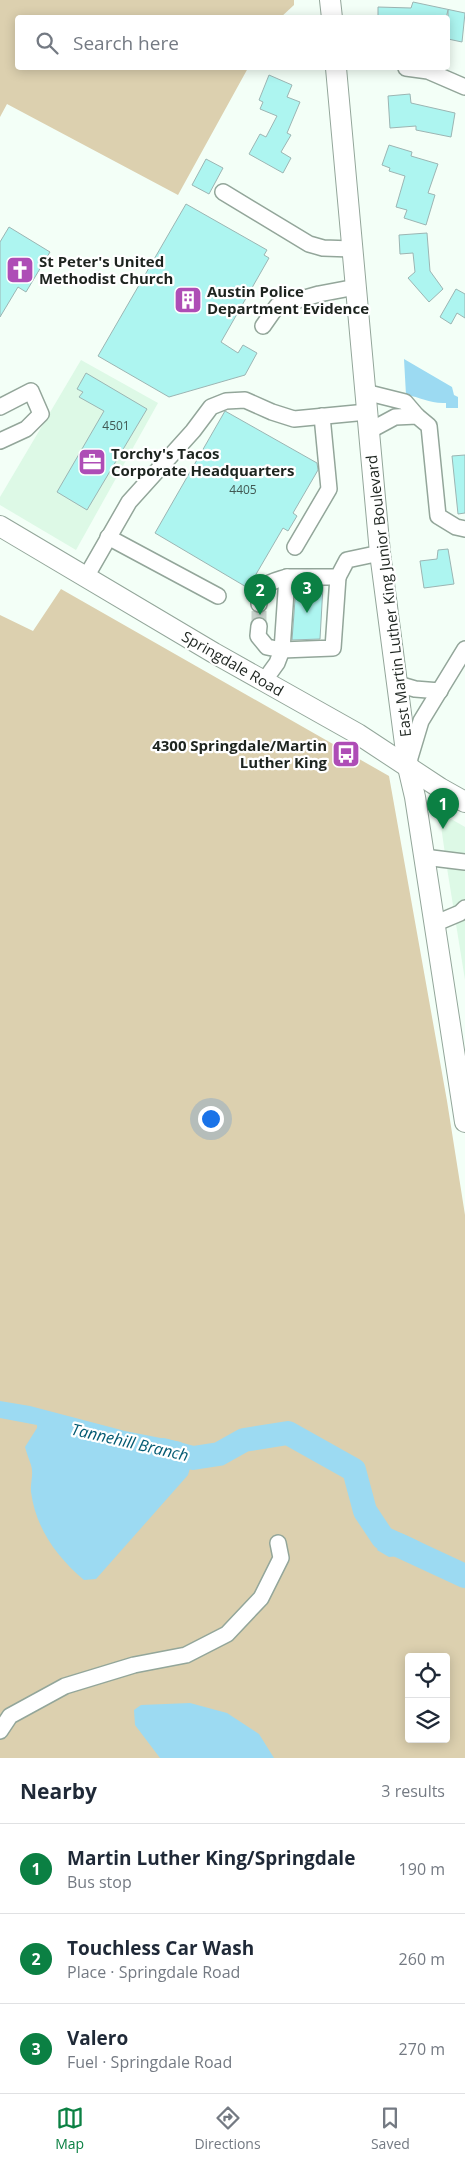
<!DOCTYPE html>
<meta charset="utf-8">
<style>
:root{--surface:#fff;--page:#f6f6f7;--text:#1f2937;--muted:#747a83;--line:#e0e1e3;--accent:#0b8043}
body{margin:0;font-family:"Open Sans",sans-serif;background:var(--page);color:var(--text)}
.controls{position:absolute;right:15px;bottom:15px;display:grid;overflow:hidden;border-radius:5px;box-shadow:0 2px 12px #0003}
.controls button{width:45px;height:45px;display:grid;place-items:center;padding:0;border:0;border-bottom:1px solid var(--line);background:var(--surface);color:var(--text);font:25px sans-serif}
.you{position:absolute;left:210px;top:1118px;width:18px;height:18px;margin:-12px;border:4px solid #fff;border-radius:50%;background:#1a73e8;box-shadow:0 0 0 8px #1a73e833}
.badge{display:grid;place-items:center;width:32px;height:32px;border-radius:50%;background:var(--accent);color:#fff;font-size:16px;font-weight:700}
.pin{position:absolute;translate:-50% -41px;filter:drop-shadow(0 1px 2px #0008)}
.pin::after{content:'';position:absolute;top:26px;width:18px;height:15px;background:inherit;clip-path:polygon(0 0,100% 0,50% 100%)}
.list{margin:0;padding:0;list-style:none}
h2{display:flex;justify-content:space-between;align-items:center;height:65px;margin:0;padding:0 20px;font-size:21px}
h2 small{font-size:16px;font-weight:400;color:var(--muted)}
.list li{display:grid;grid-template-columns:32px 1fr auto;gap:15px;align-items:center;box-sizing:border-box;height:90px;padding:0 20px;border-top:1px solid var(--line)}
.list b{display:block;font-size:19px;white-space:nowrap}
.list p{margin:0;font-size:16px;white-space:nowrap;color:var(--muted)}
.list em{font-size:16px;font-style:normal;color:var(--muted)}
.icon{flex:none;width:28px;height:28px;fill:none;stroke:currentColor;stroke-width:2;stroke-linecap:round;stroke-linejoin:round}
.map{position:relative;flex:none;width:465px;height:1758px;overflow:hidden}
.search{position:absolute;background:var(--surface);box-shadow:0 2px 12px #0003;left:15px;right:15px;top:15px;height:55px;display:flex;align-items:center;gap:12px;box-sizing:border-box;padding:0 18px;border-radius:5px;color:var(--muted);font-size:19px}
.sheet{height:335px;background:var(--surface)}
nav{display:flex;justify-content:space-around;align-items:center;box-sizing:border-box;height:70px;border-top:1px solid var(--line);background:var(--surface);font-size:14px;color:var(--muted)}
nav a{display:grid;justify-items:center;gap:2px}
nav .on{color:var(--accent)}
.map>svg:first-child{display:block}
.built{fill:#ddf9e6}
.green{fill:#dcd0af;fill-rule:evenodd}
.water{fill:#9cdaf2}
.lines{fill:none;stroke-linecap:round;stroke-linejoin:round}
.river{stroke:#9cdaf2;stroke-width:24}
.building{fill:#adf5f0;stroke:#9cb5b3}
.minor-tunnel{stroke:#c8d3cc;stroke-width:15;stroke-dasharray:15 8;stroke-linecap:butt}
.minor-casing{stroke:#93a69a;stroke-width:18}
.major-casing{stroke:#93a69a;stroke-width:22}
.minor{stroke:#fff;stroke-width:15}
.major{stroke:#fff;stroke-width:20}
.labels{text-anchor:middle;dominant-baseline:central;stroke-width:4.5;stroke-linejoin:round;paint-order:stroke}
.number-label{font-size:12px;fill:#415853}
.poi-label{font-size:15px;font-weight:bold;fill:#1d241f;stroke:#fff;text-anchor:start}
.street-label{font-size:15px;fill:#1d241f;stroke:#fff}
.water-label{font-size:16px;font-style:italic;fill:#035a72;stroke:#fff}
</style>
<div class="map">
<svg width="465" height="1758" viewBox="0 0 465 1758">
<rect width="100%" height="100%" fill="#f3fff7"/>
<!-- built -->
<g class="built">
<polygon points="81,360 158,403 76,550 0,505 0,497"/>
<polygon points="439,812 465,827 465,980 447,868"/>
</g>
<!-- green -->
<g class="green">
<polygon points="0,0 294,0 294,5 280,18 18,18 18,68 248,68 178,195 7,104 0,117"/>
<path d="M61,589l328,187 58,325 18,114v543h-465v-1143l33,16zM409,1657h37v82h-37z"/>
</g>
<!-- water -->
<g class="water">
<path d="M404,359l48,28 2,8 4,2v11h-12v-5c-16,1 -25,-6 -40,-8z"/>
<path d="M0,1401l30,5 95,25 56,11 12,16 -5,17 -92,104 -12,1c-27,-23 -48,-51 -53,-88 -1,-9 3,-18 0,-27 -2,-6 -4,-11 -6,-18l12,-19v-3l-37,-7z"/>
<path d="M388,1529c14,4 27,9 40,18 14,10 19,16 37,22v12l-21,-5 -12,-6 -21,-15 -22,2 -12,-7z"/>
<polygon points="190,1703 227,1713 259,1734 274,1758 160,1758 135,1725 134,1710 141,1705"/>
</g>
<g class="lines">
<!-- river -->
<polyline class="river" points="163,1450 193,1458 219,1454 244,1440 288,1433 354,1470 365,1511 383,1538 465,1576"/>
</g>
<!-- building -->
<g class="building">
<polygon points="413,2 465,13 462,42 448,39 448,10 446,18 378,18 378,7 411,8"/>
<polygon points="269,75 292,85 287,97 300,102 287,133 291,135 281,152 291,158 283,173 249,154 260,134 266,137 277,116 260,109 263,102 259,100"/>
<polygon points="410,94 411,103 455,113 451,137 416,130 416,126 390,128 388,96"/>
<polygon points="389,145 412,152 411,156 438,164 428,193 435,195 426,225 404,218 407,210 396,207 405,176 389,171 390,168 382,165"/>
<polygon points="206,159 223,168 209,194 192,185"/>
<polygon points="186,204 267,250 264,255 269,258 221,342 238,353 243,345 257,353 245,375 169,397 98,356"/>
<polygon points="9,227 50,252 26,292 18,287 0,317 0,242"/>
<polygon points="427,233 430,271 443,289 429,302 408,278 415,272 413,253 400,254 399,235"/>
<polygon points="456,289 465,294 465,318 457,313 451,324 440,317"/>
<polygon points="86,373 147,409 87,510 57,492 104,411 79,397 83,392 77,389"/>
<polygon points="225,411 317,463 318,470 293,513 297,516 288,531 283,528 248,588 155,533"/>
<polygon points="465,455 465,513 458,514 452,456"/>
<polygon points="448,549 454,584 424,588 420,561 437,559 438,550"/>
<polygon points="296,586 323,586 320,639 292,640"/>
</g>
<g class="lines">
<!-- minor-tunnel -->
<polyline class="minor-tunnel" points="259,626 259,604"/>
<defs>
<g id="minor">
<polyline points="406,68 428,71 465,87"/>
<polyline points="223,192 309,244 323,248 352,249"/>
<polyline points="263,326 277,306 319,294 356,287"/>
<polyline points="365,392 405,402 417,416"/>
<polyline points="0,407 31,391 41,414 26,429 0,441"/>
<polyline points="369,431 395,417 417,416 429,426 438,516 456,527 465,529"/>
<polyline points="108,537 218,596"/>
<polyline points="295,547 329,489 322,416"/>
<polyline points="86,577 129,502 193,431 211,407 226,401 245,400 272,412 294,419 367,412"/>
<path d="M259,604c1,-21 9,-21 28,-27"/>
<polyline points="259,626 258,636 267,647 282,650 333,648 338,577"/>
<polyline points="264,681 277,663 282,650 287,577 338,577 347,560 380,553"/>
<polyline points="398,684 415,689 440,691"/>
<polyline points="409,761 421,721 465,649"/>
<polyline points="424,857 465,862"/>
<polyline points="434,924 460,913 465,908"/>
<polyline points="0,1731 10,1716 65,1686 134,1665 186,1655 227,1634 261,1598 281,1558 278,1543"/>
</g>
<g id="major">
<polyline points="330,0 332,18"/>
<polyline points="336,68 380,553 408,767 415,797 465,1122"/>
<polyline points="0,526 214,653 358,734 440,788 465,802"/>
</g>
</defs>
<!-- minor casing -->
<use href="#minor" class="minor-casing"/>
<!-- major casing -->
<use href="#major" class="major-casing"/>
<!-- minor -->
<use href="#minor" class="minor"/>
<!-- major -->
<use href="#major" class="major"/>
</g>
<!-- icons -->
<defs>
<symbol id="church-square" viewBox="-11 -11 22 22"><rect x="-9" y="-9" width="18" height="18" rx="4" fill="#ae4db6" stroke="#fff"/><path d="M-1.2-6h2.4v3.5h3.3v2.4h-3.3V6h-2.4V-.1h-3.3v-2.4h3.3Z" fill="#fff"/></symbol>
<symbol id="building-square" viewBox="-11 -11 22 22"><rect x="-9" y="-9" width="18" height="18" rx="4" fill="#ae4db6" stroke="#fff"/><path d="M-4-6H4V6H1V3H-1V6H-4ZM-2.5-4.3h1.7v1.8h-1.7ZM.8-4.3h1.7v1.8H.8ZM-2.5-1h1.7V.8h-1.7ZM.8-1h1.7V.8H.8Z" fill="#fff"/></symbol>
<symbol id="office-square" viewBox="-11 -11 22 22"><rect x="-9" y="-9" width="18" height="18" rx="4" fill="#ae4db6" stroke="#fff"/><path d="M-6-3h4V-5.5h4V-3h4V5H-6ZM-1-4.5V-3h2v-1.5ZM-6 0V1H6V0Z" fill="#fff"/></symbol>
<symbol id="bus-square" viewBox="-11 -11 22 22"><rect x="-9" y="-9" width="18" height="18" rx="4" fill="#ae4db6" stroke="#fff"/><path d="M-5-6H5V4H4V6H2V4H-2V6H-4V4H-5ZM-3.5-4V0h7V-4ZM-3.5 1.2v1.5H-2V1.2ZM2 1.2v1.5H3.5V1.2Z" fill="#fff"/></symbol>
</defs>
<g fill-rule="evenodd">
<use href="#church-square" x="4" y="254" width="32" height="32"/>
<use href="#building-square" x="172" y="284" width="32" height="32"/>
<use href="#office-square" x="76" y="446" width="32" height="32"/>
<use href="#bus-square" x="330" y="738" width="32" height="32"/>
</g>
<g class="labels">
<!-- number labels -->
<g class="number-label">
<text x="116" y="425">4501</text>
<text x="243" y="489">4405</text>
</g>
<!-- poi labels -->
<g class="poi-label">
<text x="39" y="261">St Peter's United<tspan x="39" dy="17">Methodist Church</tspan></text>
<text x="207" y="291">Austin Police<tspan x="207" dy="17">Department Evidence</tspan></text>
<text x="111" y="453">Torchy's Tacos<tspan x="111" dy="17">Corporate Headquarters</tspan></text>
<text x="327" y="745" text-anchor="end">4300 Springdale/Martin<tspan x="327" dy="17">Luther King</tspan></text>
</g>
<!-- street labels -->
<g class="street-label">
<text transform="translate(388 596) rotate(-97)">East Martin Luther King Junior Boulevard</text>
<text transform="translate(233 663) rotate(30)">Springdale Road</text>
</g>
<!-- water labels -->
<g class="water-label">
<text transform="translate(130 1442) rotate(13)">Tannehill Branch</text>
</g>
</g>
</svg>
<div class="controls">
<button><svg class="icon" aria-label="locate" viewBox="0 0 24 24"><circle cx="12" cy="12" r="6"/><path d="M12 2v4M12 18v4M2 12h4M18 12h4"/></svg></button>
<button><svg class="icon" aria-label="layers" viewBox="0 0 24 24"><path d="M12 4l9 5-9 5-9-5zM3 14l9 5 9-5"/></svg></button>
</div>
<div class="you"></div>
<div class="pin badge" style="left:443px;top:829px">1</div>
<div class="pin badge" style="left:260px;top:615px">2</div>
<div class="pin badge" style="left:307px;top:613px">3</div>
<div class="search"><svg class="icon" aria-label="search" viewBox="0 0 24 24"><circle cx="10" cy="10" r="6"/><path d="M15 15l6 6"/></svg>Search here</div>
</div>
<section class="sheet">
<h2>Nearby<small>3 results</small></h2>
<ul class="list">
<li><span class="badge">1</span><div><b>Martin Luther King/Springdale</b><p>Bus stop</p></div><em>190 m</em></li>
<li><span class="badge">2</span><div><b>Touchless Car Wash</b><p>Place · Springdale Road</p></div><em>260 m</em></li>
<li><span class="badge">3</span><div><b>Valero</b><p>Fuel · Springdale Road</p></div><em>270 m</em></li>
</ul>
</section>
<nav>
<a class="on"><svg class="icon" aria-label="map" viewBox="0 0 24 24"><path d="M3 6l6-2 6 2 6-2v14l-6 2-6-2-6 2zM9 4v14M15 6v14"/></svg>Map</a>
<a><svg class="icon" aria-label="directions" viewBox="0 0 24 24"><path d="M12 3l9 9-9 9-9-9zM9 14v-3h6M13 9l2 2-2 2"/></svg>Directions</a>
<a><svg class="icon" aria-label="saved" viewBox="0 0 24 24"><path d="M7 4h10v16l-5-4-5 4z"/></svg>Saved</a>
</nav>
